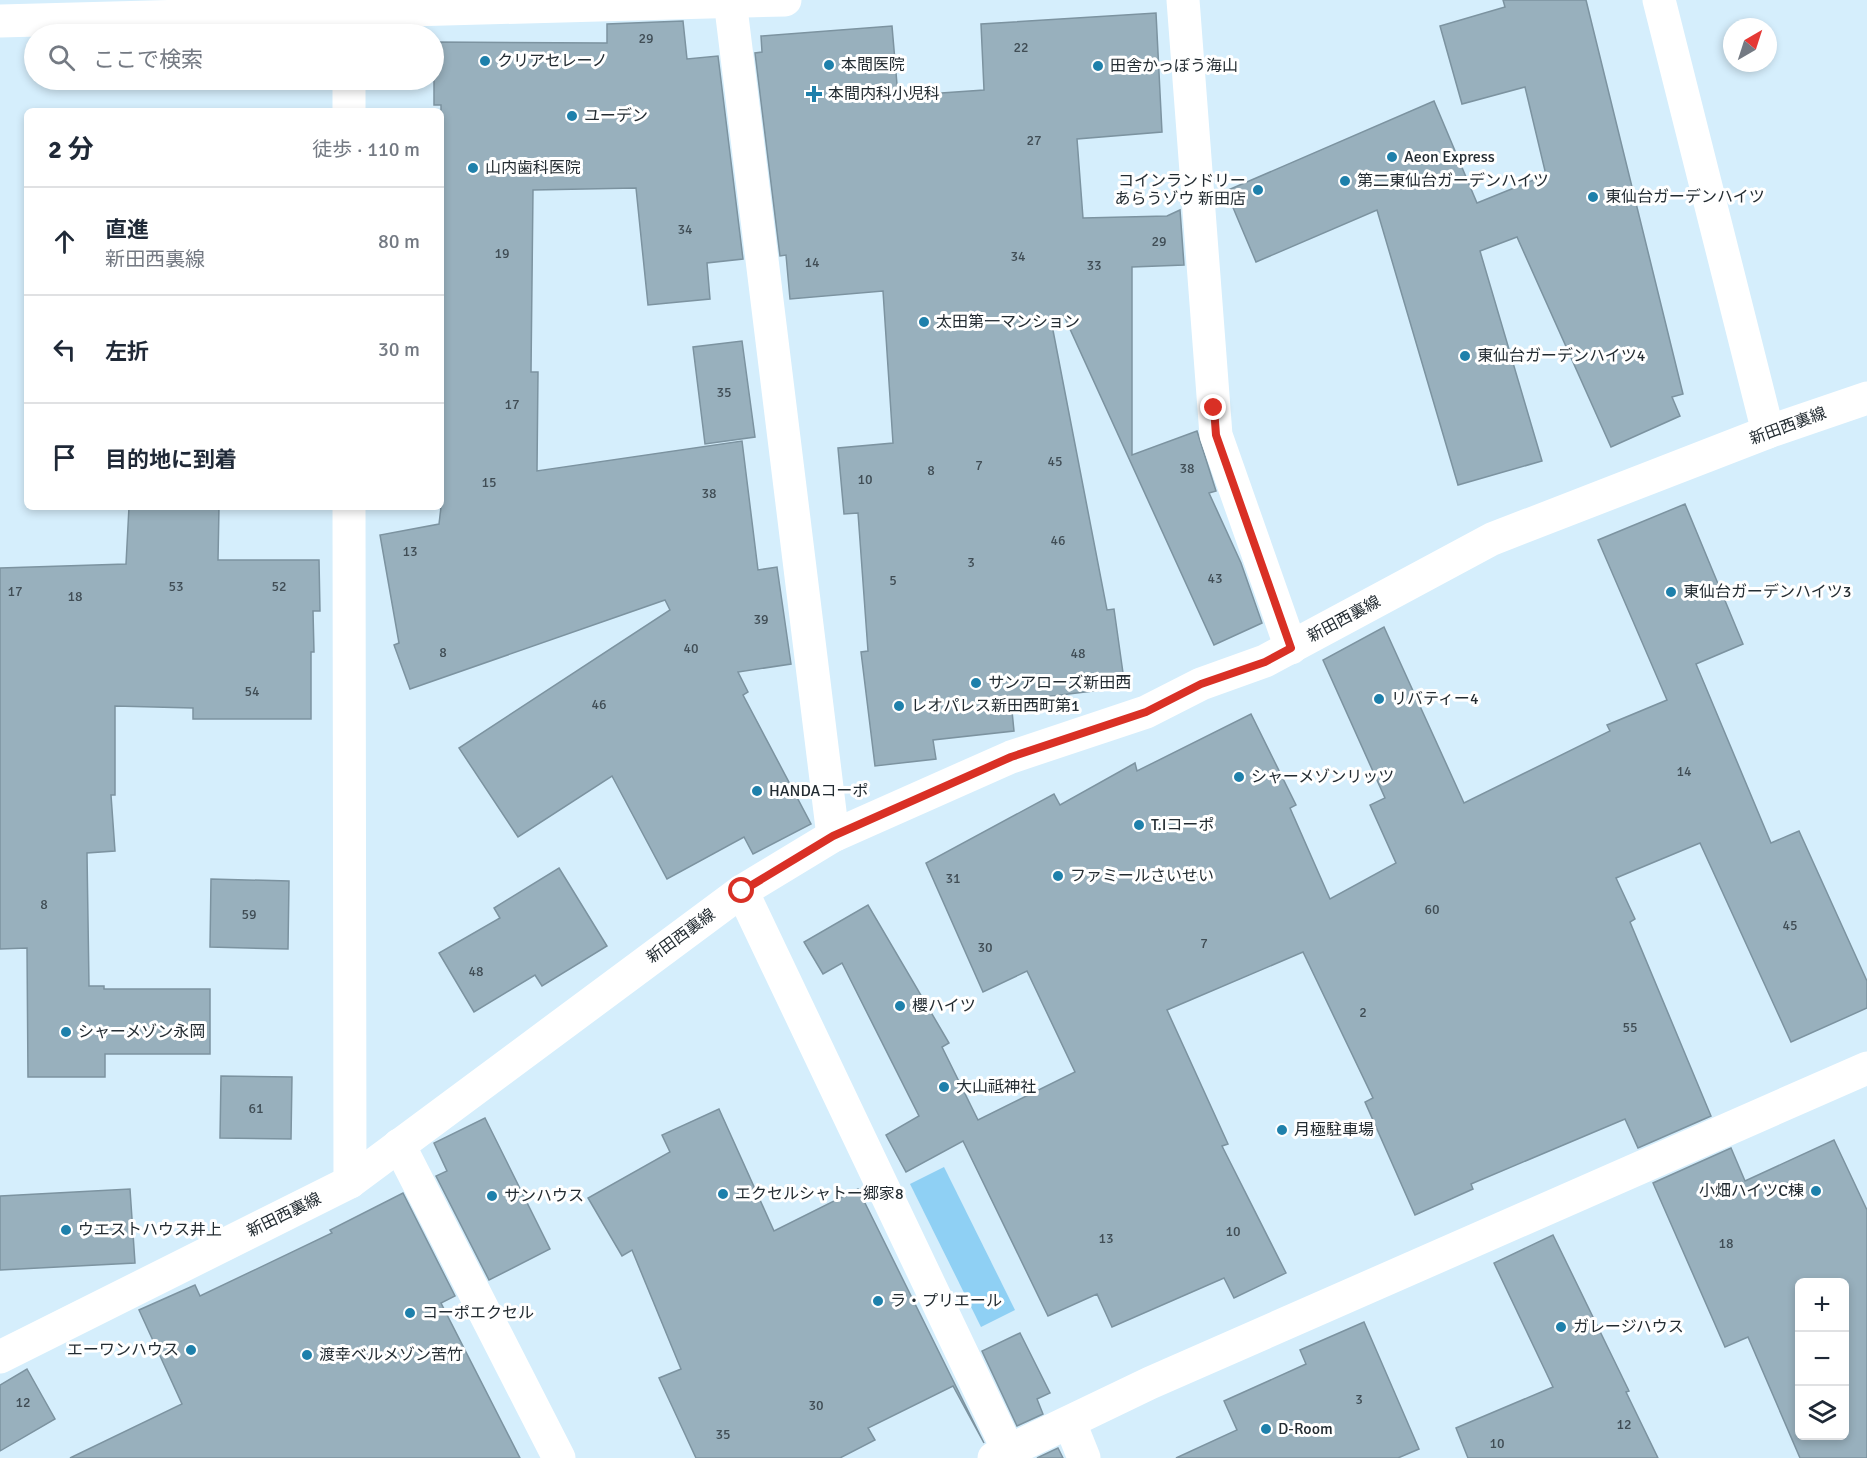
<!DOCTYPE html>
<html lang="ja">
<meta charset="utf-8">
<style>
:root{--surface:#fff;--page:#f2f2f3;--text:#1f2937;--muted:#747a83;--line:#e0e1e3}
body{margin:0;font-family:Signika,"Noto Sans JP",sans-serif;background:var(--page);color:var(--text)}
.controls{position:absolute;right:18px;bottom:18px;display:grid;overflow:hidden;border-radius:9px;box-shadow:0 3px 9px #0003}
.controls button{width:54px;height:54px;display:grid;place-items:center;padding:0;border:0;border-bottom:2px solid var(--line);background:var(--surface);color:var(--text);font:30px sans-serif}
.compass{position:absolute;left:1723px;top:18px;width:54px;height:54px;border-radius:50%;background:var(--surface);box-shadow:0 3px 9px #0003;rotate:39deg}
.stop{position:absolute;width:18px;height:18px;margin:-14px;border:4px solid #d93025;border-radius:50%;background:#fff}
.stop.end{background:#d93025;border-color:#fff;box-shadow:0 2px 6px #0008}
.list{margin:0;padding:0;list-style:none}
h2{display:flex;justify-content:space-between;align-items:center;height:78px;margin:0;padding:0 24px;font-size:26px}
h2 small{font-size:20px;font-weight:400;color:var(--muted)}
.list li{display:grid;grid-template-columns:39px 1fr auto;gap:18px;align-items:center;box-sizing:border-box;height:108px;padding:0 24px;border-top:2px solid var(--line)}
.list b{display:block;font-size:22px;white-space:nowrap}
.list p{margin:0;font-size:20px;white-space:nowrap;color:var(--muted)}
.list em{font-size:20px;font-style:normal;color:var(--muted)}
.icon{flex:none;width:33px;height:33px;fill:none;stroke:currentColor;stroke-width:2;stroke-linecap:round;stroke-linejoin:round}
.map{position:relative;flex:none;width:1867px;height:1458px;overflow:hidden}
.search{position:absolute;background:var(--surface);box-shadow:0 3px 9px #0003;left:24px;top:24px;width:420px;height:66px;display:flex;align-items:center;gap:15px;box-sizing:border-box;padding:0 21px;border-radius:33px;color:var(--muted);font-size:22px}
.panel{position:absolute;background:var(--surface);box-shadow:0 3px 9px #0003;left:24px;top:108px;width:420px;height:402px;border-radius:9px}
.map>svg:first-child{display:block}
.green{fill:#8fd0f4}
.building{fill:#98b0bd;stroke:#7c93a0;stroke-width:1.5;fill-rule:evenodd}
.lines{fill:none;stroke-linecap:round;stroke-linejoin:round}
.minor{stroke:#fff;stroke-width:33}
.route{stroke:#d93025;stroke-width:8}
.poi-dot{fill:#1e80ab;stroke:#fff;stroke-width:2}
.labels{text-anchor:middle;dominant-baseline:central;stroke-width:6;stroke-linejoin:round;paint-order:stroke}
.number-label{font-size:14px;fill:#404d55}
.poi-label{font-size:16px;fill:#232c32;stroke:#fff;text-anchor:start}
.street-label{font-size:16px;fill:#232c32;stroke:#fff}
</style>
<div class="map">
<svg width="1867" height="1458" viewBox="0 0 1867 1458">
<rect width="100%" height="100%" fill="#d5eefc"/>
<!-- green -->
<polygon class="green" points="944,1167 1015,1310 981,1327 910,1184"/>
<!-- building -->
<g class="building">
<polygon points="1503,0 1586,0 1683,394 1672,397 1680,416 1611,447 1517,237 1480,251 1542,461 1458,485 1377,210 1256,262 1226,191 1434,101 1477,203 1546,175 1525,87 1462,104 1440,26 1505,7"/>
<polygon points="1156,13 1162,132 1077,139 1083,218 1167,216 1180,210 1184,265 1132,267 1132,455 1197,431 1216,491 1209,493 1241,563 1262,623 1214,645 1064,316 1051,320 1107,610 1114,609 1125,687 1011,701 1014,731 933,740 936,759 875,766 861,652 868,651 858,513 844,514 838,448 893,443 883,291 790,299 786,255 780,256 755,53 762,52 761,36 892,26 898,96 984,90 981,24"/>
<polygon points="683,21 687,59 718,56 743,259 707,263 710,299 648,305 636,188 533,190 531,372 538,372 537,471 742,441 758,570 777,567 791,664 738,672 748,692 743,695 811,824 753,854 744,837 667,879 612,776 518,837 459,748 670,610 665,600 410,689 394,645 399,643 380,535 439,524 441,507 441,105 434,105 434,42 607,43 607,24"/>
<polygon points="742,341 755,437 705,444 693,347"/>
<polygon points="1685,504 1743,644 1696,664 1771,843 1799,831 1867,981 1867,1008 1791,1042 1700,843 1616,878 1635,919 1630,922 1711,1116 1638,1148 1625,1119 1471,1184 1473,1189 1415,1215 1365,1102 1373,1098 1303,952 1167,1010 1228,1144 1222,1146 1286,1273 1234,1298 1224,1278 1112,1327 1097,1294 1048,1316 963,1141 906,1172 886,1135 919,1116 842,963 823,974 804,942 868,905 949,1043 942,1047 978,1120 1075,1072 1027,971 983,992 926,863 1054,794 1060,805 1135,763 1137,771 1251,714 1296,805 1290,808 1330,899 1396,863 1370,805 1385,798 1323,660 1384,627 1464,803 1610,731 1607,725 1667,700 1598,540"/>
<polygon points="129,507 219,507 218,560 319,560 320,611 313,611 314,652 311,652 311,719 193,719 193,708 115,706 115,795 111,795 115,851 87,853 89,986 104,986 104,989 210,989 210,1054 105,1054 105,1077 28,1077 27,948 0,949 0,568 126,564"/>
<polygon points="559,868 607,946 542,986 535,975 474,1012 439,953 500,918 494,908"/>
<polygon points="211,879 289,881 288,949 210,947"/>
<polygon points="221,1076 292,1077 291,1139 220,1138"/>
<polygon points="719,1109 774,1231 858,1189 984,1443 953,1386 868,1428 875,1440 840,1458 696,1458 659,1378 681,1369 632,1250 622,1256 588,1198 670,1152 662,1135"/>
<polygon points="485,1118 550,1249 489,1280 436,1176 447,1171 434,1143"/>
<path d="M1834,1140l33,70v248h-67l-52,-121 -23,10 -72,-164 78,-35 14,33zM1800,1282h45v154h-45z"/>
<polygon points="130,1189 135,1263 0,1270 0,1196"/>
<polygon points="403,1193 455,1296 441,1303 520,1458 70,1458 182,1404 139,1310 195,1285 200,1296 332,1233 330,1230"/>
<polygon points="1553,1235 1629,1391 1626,1392 1658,1458 1468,1458 1456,1428 1553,1387 1494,1263"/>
<polygon points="1364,1322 1419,1449 1398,1458 1176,1458 1237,1430 1224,1401 1306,1364 1300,1350"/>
<polygon points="1020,1333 1050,1393 1037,1399 1043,1414 1017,1426 982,1351"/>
<polygon points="27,1369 55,1419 0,1451 0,1385"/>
<polygon points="1058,1448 1063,1458 1037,1458"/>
</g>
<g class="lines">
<!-- minor -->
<g class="minor">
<polyline points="730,0 833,836"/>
<polyline points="1183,0 1216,435 1291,648"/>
<polyline points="1659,0 1768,432"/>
<polyline points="0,21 785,0"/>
<polyline points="349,80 349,111"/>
<polyline points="349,507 350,1182"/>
<polyline points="742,891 1008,1450"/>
<polyline points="399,1145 559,1458"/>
<polyline points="0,1357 350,1182 742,891 833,836 1011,757 1146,712 1201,684 1265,661 1492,539 1768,432 1867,398"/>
<polyline points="1070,1423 1084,1458"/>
<polyline points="994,1458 1150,1383 1867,1068"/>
</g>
</g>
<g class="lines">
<!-- route -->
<polyline class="route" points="742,891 833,836 1011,757 1146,712 1201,684 1265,662 1291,648 1216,435 1214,408"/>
</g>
<!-- markers -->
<g class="poi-dot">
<circle cx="485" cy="61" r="6"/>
<circle cx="829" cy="65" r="6"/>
<circle cx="1098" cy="66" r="6"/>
<path d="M811 85h6v6h6v6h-6v6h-6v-6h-6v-6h6z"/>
<circle cx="572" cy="116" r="6"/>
<circle cx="1392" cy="157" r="6"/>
<circle cx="473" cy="168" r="6"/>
<circle cx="1345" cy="181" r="6"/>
<circle cx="1258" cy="190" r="6"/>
<circle cx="1593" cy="197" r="6"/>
<circle cx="924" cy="322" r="6"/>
<circle cx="1465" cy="356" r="6"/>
<circle cx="1671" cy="592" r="6"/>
<circle cx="976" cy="683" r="6"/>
<circle cx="1379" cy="699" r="6"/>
<circle cx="899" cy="706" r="6"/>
<circle cx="1239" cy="777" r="6"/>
<circle cx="757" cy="791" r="6"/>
<circle cx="1139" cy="825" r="6"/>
<circle cx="1058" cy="876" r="6"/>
<circle cx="900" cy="1006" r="6"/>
<circle cx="66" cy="1032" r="6"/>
<circle cx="944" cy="1087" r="6"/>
<circle cx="1282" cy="1130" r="6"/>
<circle cx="1816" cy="1191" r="6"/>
<circle cx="723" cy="1194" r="6"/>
<circle cx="492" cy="1196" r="6"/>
<circle cx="66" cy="1230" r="6"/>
<circle cx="878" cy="1301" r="6"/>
<circle cx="410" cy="1313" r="6"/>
<circle cx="1561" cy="1327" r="6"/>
<circle cx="191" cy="1350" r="6"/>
<circle cx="307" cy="1355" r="6"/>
<circle cx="1266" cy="1429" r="6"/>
</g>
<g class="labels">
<!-- number labels -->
<g class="number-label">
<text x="646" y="38">29</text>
<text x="1021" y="47">22</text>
<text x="1034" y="140">27</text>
<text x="685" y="229">34</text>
<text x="1159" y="241">29</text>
<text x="502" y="253">19</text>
<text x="1018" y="256">34</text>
<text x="812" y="262">14</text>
<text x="1094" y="265">33</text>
<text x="724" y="392">35</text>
<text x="512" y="404">17</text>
<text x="1055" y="461">45</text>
<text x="979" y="465">7</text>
<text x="1187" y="468">38</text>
<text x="931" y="470">8</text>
<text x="865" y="479">10</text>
<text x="489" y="482">15</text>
<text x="709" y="493">38</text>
<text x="1058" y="540">46</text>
<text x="410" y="551">13</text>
<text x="971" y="562">3</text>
<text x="1215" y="578">43</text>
<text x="893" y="580">5</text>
<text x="176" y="586">53</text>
<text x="279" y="586">52</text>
<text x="15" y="591">17</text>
<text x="75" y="596">18</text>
<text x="761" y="619">39</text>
<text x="691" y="648">40</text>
<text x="443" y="652">8</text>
<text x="1078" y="653">48</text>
<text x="252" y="691">54</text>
<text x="599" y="704">46</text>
<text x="1684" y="771">14</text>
<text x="953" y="878">31</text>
<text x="44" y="904">8</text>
<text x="1432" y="909">60</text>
<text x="249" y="914">59</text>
<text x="1790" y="925">45</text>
<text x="1204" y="943">7</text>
<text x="985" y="947">30</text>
<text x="476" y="971">48</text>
<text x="1363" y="1012">2</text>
<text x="1630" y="1027">55</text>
<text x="256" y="1108">61</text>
<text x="1233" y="1231">10</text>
<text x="1106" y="1238">13</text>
<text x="1726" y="1243">18</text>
<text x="1359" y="1399">3</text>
<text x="23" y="1402">12</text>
<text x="816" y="1405">30</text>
<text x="1624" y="1424">12</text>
<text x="723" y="1434">35</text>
<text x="1497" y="1443">10</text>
</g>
<!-- poi labels -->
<g class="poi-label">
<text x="497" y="61">クリアセレーノ</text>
<text x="841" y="65">本間医院</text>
<text x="1110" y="66">田舎かっぽう海山</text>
<text x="828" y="94">本間内科小児科</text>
<text x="584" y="116">ユーデン</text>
<text x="1404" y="157">Aeon Express</text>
<text x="485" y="168">山内歯科医院</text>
<text x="1246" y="181" text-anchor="end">コインランドリー<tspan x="1246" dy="18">あらうゾウ 新田店</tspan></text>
<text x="1357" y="181">第二東仙台ガーデンハイツ</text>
<text x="1605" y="197">東仙台ガーデンハイツ</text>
<text x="936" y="322">太田第一マンション</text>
<text x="1477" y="356">東仙台ガーデンハイツ4</text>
<text x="1683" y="592">東仙台ガーデンハイツ3</text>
<text x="988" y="683">サンアローズ新田西</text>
<text x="1391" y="699">リバティー4</text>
<text x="911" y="706">レオパレス新田西町第1</text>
<text x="1251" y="777">シャーメゾンリッツ</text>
<text x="769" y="791">HANDAコーポ</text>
<text x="1151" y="825">T.Iコーポ</text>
<text x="1070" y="876">ファミールさいせい</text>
<text x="912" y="1006">櫻ハイツ</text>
<text x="78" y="1032">シャーメゾン永岡</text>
<text x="956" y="1087">大山祗神社</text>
<text x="1294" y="1130">月極駐車場</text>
<text x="1804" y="1191" text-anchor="end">小畑ハイツC棟</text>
<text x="735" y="1194">エクセルシャトー郷家8</text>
<text x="504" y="1196">サンハウス</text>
<text x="78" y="1230">ウエストハウス井上</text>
<text x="890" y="1301">ラ・プリエール</text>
<text x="422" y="1313">コーポエクセル</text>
<text x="1573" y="1327">ガレージハウス</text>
<text x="179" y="1350" text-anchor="end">エーワンハウス</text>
<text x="319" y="1355">渡幸ベルメゾン苦竹</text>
<text x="1278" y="1429">D-Room</text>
</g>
<!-- street labels -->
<g class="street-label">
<text transform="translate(1788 426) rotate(-20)">新田西裏線</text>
<text transform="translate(1344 619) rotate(-28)">新田西裏線</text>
<text transform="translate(681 936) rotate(-36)">新田西裏線</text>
<text transform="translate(284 1215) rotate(-26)">新田西裏線</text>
</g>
</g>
</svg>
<div class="controls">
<button>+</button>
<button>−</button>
<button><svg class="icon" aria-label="layers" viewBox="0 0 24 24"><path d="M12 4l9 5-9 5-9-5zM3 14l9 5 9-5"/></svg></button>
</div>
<svg class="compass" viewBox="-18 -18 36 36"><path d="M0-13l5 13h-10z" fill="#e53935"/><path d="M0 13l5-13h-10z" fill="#747a83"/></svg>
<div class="stop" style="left:742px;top:891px"></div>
<div class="stop end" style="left:1214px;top:408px"></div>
<div class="search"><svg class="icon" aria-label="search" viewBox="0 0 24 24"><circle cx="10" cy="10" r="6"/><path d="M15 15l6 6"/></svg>ここで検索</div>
<section class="panel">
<h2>2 分<small>徒歩 · 110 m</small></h2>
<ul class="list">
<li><svg class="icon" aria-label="ahead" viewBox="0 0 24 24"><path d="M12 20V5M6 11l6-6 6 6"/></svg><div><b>直進</b><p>新田西裏線</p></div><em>80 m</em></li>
<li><svg class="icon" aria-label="left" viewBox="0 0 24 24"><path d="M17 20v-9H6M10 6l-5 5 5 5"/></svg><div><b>左折</b></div><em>30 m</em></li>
<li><svg class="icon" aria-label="arrive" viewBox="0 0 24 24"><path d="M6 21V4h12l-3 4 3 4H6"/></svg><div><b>目的地に到着</b></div></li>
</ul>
</section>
</div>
